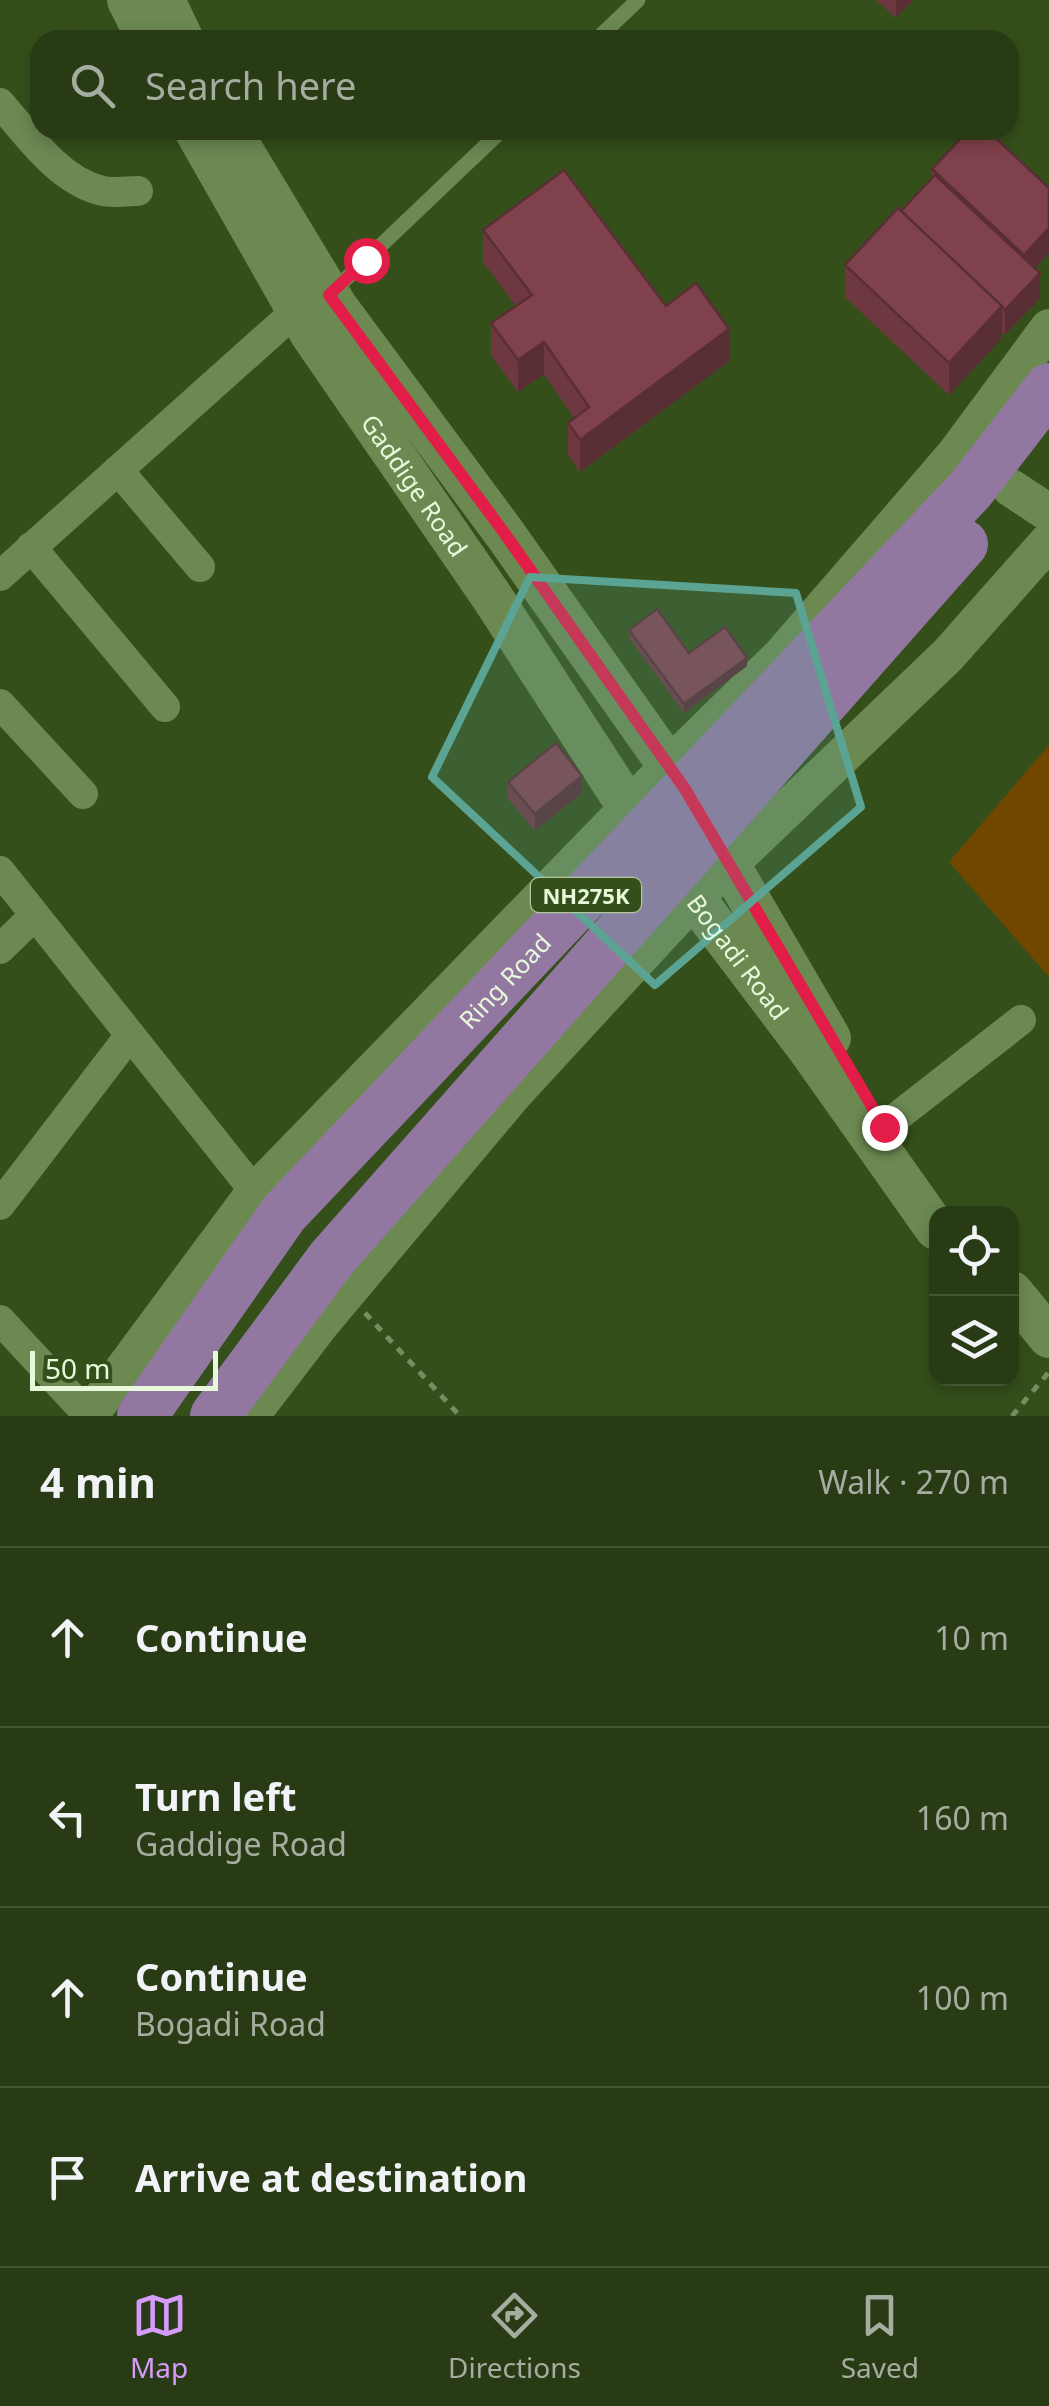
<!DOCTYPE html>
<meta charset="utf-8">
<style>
:root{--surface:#283b14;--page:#30421d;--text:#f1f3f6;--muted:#a5ada0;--line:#445534;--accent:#d59bfa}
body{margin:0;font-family:"Noto Sans",sans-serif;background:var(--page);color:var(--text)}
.controls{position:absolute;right:30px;bottom:30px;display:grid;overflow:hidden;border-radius:20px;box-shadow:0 5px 15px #0003}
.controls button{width:90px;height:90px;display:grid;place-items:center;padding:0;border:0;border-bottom:2px solid var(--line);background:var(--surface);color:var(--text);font:50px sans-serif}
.scale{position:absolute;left:30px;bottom:25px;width:188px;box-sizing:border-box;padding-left:10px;border:5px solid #e8f9db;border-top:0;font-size:28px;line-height:35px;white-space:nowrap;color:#e8f9db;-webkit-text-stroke:8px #354f1a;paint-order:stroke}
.stop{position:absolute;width:30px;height:30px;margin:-22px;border:8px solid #e11d48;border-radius:50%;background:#fff}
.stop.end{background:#e11d48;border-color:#fff;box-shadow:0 2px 10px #0008}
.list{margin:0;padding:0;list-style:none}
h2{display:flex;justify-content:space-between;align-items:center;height:130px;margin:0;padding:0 40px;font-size:42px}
h2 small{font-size:32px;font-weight:400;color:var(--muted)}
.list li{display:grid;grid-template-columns:65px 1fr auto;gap:30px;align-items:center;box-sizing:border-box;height:180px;padding:0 40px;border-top:2px solid var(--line)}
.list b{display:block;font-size:38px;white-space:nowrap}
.list p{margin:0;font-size:32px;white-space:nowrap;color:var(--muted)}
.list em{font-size:32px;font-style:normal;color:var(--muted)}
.icon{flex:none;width:55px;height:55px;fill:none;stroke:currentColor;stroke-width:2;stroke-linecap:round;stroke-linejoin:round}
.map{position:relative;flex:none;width:1049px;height:1416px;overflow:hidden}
.search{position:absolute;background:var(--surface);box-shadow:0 5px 15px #0003;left:30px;right:30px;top:30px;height:110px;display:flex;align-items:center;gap:25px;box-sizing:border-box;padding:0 35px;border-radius:30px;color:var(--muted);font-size:38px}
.sheet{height:850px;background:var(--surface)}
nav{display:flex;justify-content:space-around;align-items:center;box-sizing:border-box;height:140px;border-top:2px solid var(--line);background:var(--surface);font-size:28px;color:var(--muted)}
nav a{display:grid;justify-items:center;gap:5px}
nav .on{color:var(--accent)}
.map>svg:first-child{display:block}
.green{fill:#714700}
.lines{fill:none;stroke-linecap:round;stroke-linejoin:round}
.path{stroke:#778d61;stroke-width:5;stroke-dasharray:8 8;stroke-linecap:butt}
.service{stroke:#6c8952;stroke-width:15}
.minor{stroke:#6c8952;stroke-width:30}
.tertiary{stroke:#6c8952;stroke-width:38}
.secondary{stroke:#6c8952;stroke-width:42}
.trunk{stroke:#9278a1;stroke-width:50}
.wall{fill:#6d3840}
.shaded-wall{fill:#592e34}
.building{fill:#7f414b;stroke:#592e34;stroke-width:2.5}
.route{stroke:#e11d48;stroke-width:12}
.marked{fill:#5ba494;fill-opacity:0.2;stroke:#5ba494;stroke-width:8;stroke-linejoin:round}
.labels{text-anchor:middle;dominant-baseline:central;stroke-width:10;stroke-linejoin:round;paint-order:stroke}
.shield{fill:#354f1a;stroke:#b2c6a1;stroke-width:2.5}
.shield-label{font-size:22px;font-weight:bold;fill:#e8f9db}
.street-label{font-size:25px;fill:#e8f9db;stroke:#354f1a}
</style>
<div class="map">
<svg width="1049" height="1416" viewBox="0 0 1049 1416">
<rect width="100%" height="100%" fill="#354f1a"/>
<!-- green -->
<polygon class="green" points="1049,745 1049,977 949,862"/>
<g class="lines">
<!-- path -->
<g class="path">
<polyline points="365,1313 460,1416"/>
<polyline points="1012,1416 1049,1372"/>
</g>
<!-- service -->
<g class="service">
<polyline points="596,40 638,0"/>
<polyline points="332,292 502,130"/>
</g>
<!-- minor -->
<g class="minor">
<path d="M0,103c27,31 58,76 99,87 12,4 27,1 39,1"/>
<polyline points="118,470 200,567"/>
<polyline points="31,547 165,707"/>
<polyline points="0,576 297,310"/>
<polyline points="0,704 83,794"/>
<polyline points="0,871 255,1192"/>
<polyline points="0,949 34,916"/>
<polyline points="884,1127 1021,1020"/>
<polyline points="0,1205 130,1035"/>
<polyline points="0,1320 89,1416"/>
</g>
<!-- tertiary -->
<g class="tertiary">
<polyline points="1011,488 1049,513"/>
<polyline points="89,1416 255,1192 669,766 782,655 954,456 1049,328"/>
<polyline points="250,1416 322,1322 515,1092 695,897 948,655 1049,541"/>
</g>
<!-- secondary -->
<g class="secondary">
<polyline points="128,0 148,40"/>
<polyline points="164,0 183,40"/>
<path id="s1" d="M195,130l116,204 181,263 153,236 165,218 126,178"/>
<polyline points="230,130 337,307 505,534 685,789 830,1038"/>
<polyline points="1012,1292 1049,1337"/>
</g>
<!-- trunk -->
<g class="trunk">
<path id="s2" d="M142,1416l142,-203 686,-723 79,-102"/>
<polyline points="215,1416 332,1258 963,544"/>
</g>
</g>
<!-- wall -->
<g class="wall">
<polygon points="876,0 913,0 896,18"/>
<polygon points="969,130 1035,268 1040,298 1005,335 1002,332 1002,338 949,395 845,297 845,265 901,211 932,178 932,169"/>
<polygon points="483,230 666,306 729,361 580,472 568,455 568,423 574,418 544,374 518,392 491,355 491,323 516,306 483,262"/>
<polygon points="629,630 689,653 747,666 684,713 629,638"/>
<polygon points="508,782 582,793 535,831 508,799"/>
</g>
<!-- shaded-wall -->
<g class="shaded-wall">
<polygon points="896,0 913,0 896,18"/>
<polygon points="1049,228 1049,253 1024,280 1024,255"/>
<polygon points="1040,273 1040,298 1005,335 1005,310"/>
<polygon points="1002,306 1002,338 949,395 949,363"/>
<polygon points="729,329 729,361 580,472 580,440"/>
<polygon points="544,342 544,374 518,392 518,360"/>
<polygon points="747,658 747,666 684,713 684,704"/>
<polygon points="582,776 582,793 535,831 535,814"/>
</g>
<!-- building -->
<g class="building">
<polygon points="969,130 987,130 1049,188 1049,228 1024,255 932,169"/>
<polygon points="564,170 666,306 696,283 729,329 580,440 568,423 589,407 544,342 518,360 491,323 532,295 483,230"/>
<polygon points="935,175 1040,273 1005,310 901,211"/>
<polygon points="898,208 1002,306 949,363 845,265"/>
<polygon points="657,609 689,653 725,627 747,658 684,704 629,630"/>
<polygon points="556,743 582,776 535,814 508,782"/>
</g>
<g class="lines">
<!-- route -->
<polyline class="route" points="366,260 329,295 505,534 685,789 884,1127"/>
</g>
<!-- marked area -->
<path class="marked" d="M530,577l266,16 65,214 -206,178 -223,-208z"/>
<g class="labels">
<!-- shield labels -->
<rect class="shield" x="531" y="878" width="110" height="34" rx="8"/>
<g class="shield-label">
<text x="586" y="895">NH275K</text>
</g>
<!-- street labels -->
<g class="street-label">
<text stroke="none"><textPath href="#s1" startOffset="418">Gaddige Road</textPath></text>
<text stroke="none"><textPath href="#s1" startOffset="990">Bogadi Road</textPath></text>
<text stroke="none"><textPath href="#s2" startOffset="568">Ring Road</textPath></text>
</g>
</g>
</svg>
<div class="controls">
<button><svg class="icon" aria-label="locate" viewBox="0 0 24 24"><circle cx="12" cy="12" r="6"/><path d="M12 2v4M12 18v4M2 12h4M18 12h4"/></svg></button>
<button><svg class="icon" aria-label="layers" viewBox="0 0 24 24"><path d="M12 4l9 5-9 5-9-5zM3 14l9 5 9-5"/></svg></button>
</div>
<div class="scale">50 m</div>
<div class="stop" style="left:366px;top:260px"></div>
<div class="stop end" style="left:884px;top:1127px"></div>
<div class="search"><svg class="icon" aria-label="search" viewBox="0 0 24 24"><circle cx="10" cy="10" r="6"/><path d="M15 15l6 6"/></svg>Search here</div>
</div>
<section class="sheet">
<h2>4 min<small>Walk · 270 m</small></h2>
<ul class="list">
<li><svg class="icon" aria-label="ahead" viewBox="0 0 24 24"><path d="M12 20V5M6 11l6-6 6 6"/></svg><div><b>Continue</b></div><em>10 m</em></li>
<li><svg class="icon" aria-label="left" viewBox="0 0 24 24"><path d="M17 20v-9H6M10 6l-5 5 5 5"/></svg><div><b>Turn left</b><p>Gaddige Road</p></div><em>160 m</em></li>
<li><svg class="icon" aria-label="ahead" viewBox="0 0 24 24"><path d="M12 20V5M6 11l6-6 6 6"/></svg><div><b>Continue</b><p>Bogadi Road</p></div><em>100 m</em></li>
<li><svg class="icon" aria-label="arrive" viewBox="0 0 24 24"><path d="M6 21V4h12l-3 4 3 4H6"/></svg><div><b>Arrive at destination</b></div></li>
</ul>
</section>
<nav>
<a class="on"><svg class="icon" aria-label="map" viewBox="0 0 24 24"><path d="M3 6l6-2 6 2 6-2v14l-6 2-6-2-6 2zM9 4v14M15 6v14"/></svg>Map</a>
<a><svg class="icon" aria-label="directions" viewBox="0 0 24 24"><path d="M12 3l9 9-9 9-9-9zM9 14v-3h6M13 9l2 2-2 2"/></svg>Directions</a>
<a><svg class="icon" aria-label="saved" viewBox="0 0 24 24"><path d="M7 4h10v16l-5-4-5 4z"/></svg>Saved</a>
</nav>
